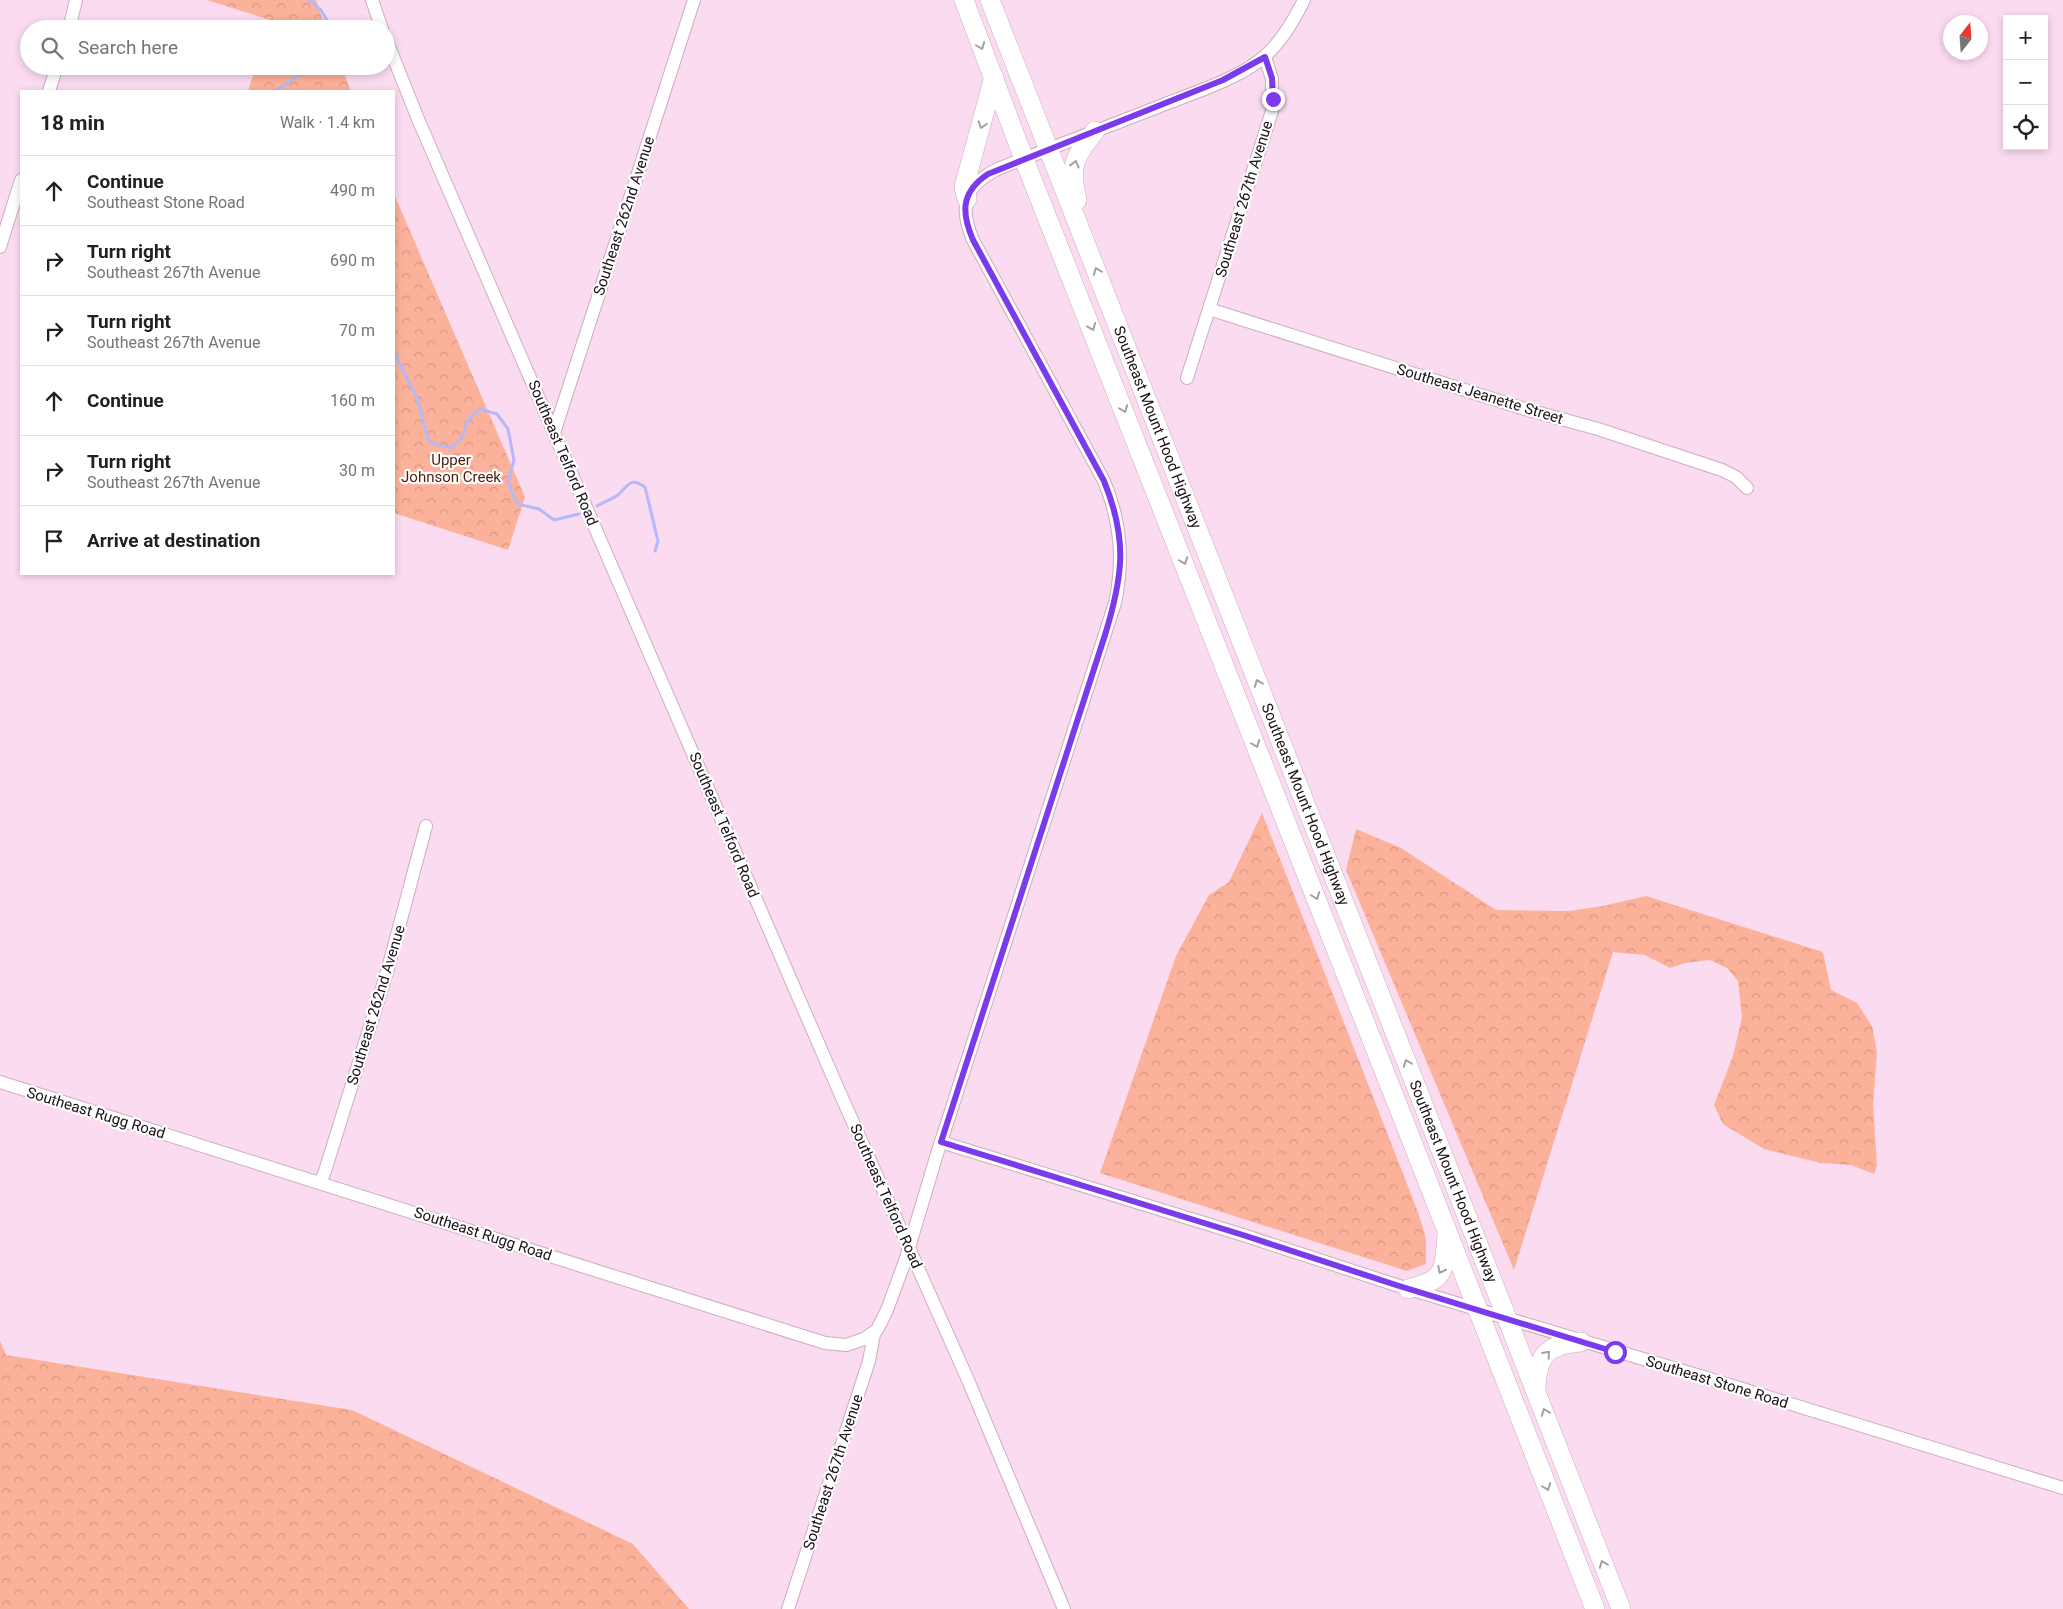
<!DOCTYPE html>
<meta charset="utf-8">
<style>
:root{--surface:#fff;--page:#f2f2f2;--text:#202124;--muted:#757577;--line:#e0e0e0}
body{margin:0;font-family:Roboto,sans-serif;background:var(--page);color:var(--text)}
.controls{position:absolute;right:15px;top:15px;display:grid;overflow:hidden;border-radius:0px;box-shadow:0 2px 8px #0003}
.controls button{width:45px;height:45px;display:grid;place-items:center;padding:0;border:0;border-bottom:1px solid var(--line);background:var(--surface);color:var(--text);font:25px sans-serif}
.compass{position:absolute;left:1943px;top:15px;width:45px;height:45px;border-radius:50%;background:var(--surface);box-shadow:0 2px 8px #0003;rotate:17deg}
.stop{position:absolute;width:15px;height:15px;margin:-11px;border:4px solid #7c3aed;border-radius:50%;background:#fff}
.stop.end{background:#7c3aed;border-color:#fff;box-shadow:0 1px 5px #0008}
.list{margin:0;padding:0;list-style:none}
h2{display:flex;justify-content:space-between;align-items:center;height:65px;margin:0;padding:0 20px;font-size:21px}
h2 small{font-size:16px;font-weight:400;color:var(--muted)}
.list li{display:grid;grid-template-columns:32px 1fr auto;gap:15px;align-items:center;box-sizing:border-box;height:70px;padding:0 20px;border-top:1px solid var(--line)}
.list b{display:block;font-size:19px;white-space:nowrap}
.list p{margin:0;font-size:16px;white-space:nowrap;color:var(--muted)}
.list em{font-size:16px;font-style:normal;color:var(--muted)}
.icon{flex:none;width:28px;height:28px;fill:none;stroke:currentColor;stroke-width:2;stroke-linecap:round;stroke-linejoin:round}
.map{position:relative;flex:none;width:2063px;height:1609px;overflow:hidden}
.search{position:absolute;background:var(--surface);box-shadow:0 2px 8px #0003;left:20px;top:20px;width:375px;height:55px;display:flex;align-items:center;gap:12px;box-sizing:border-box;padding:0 18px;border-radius:28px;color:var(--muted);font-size:19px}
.panel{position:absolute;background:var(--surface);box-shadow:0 2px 8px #0003;left:20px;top:90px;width:375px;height:485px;border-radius:0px}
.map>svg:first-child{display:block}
.forest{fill:url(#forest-crowns)}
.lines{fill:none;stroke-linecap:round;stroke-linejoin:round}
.stream{stroke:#b5b9fa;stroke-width:3}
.minor-casing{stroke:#ccadc1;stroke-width:14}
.highway-casing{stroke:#ccadc1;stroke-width:20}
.minor{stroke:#fff;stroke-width:12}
.highway{stroke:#fff;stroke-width:19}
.oneway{stroke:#a39fa2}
.route{stroke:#7c3aed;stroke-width:6}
.labels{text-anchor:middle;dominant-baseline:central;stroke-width:4.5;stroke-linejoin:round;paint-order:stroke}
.street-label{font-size:15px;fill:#1a0f16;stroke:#fff}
.park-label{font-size:15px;fill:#521c0a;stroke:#fff}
</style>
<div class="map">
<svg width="2063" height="1609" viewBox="0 0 2063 1609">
<defs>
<pattern id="forest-crowns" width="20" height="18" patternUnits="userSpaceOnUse" patternTransform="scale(1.25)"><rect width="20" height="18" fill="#fcb19a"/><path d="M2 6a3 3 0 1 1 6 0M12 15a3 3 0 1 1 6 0" fill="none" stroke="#d79784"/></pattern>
</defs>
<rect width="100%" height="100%" fill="#fbdbf0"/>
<!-- forest -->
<g class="forest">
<polygon points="207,0 316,0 326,29 268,29 270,20"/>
<polygon points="256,66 341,66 351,91 248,91"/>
<polygon points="394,194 525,497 508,550 394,513"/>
<polygon points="1262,813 1418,1212 1426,1239 1426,1264 1407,1271 1100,1173 1176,956 1209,895 1229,882"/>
<polygon points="1356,829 1401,848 1496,910 1569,911 1603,906 1646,896 1823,952 1831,990 1857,1003 1872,1026 1877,1052 1873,1104 1877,1166 1874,1174 1851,1165 1821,1163 1764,1149 1723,1124 1714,1105 1733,1056 1742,1017 1738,981 1727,968 1710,960 1685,963 1670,968 1645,955 1613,952 1514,1270 1346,870"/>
<polygon points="0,1341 6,1355 352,1410 633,1544 689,1609 0,1609"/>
</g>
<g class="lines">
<!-- stream -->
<g class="stream">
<polyline points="309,0 321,10 330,26 330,29"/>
<polyline points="276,91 311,66"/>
<polyline points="394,347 395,355 417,398 429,442 451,448 462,438 468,420 480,409 497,414 508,429 514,460 508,482 517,504 539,509 554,520 579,514"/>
<path d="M597,506c7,-4 16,-7 22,-12 10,-10 12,-17 26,-7l13,54 -3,10"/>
</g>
<defs>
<g id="minor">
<polyline points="372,0 382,29"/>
<polyline points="69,29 76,0"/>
<polyline points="386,39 418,119 839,1091 968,1380 1064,1609"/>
<polyline points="49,91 57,66"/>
<polyline points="0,247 21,180"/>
<polyline points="1209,309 1525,409 1598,429 1722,470 1736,477 1747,488"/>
<polyline points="1187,378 1272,111 1272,79 1265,57"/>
<polyline points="554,433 694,0"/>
<path d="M0,1082l825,261 21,2 18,-6 13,-9 10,-20 18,-49 32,-107 178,-551c9,-43 6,-81 -11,-122l-131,-241c-15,-35 -8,-56 27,-72 54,-21 108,-42 163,-63 32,-13 76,-26 102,-49 17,-15 29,-36 39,-56"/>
<polyline points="941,1142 1243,1235 1396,1285 1710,1379 2063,1488"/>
<polyline points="320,1183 325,1171 387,972 426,826"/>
<polyline points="788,1609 869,1361 874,1334"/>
</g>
<g id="highway">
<polyline points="964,0 1024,159 1411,1139 1595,1609"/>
<path id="s1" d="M990,0l631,1609"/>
<polyline points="967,199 964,187 994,77"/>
<path d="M1077,200c-8,-33 -3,-43 18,-69"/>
<path d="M1408,1289c38,-9 36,-18 39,-54"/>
<path d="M1536,1388c2,-35 11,-43 45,-46"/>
</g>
</defs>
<!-- minor casing -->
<use href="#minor" class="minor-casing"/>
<!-- highway casing -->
<use href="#highway" class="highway-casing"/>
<!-- minor -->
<use href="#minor" class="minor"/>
<!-- highway -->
<use href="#highway" class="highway"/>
</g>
<!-- one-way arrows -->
<defs><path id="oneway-chevron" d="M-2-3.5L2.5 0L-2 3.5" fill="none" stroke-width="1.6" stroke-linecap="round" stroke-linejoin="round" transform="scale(1.25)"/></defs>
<g class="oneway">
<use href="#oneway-chevron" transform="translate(981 46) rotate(69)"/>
<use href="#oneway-chevron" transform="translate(982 125) rotate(106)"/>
<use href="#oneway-chevron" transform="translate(1075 164) rotate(-76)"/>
<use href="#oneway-chevron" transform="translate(1097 271) rotate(-111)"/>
<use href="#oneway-chevron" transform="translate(1092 327) rotate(68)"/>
<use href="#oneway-chevron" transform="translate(1124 409) rotate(69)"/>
<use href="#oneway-chevron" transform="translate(1184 561) rotate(69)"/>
<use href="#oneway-chevron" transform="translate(1258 683) rotate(-111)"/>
<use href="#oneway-chevron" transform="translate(1256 744) rotate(69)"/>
<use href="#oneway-chevron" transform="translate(1316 896) rotate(69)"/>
<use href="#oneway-chevron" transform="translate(1407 1063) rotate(-111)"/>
<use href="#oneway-chevron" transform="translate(1441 1270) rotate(117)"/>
<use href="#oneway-chevron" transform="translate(1547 1354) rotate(-48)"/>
<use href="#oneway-chevron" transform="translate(1545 1412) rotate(-111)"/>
<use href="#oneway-chevron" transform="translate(1547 1487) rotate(69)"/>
<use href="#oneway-chevron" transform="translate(1603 1564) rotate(-111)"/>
</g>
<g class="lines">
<!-- route -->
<path class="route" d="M1273,99l-1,-21 -7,-21 -42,23 -235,94c-27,18 -27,38 -15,66l131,241c24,59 19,95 1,154l-164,507 302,93 153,50 219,67"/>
</g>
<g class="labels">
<!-- street labels -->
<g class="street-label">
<text transform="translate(1244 199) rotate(-73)">Southeast 267th Avenue</text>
<text transform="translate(624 216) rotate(-72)">Southeast 262nd Avenue</text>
<text transform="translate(1480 394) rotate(17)">Southeast Jeanette Street</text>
<text stroke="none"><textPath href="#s1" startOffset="459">Southeast Mount Hood Highway</textPath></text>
<text transform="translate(563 453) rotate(67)">Southeast Telford Road</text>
<text stroke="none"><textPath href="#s1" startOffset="864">Southeast Mount Hood Highway</textPath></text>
<text transform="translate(724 825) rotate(67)">Southeast Telford Road</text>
<text transform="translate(376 1005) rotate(-73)">Southeast 262nd Avenue</text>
<text transform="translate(96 1113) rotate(17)">Southeast Rugg Road</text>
<text stroke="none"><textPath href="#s1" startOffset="1269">Southeast Mount Hood Highway</textPath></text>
<text transform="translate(886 1196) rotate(66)">Southeast Telford Road</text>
<text transform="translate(483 1234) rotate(18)">Southeast Rugg Road</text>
<text transform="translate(1717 1382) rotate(17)">Southeast Stone Road</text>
<text transform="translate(833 1472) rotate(-72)">Southeast 267th Avenue</text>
</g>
<!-- park labels -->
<g class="park-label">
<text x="451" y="460">Upper<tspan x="451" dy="17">Johnson Creek</tspan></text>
</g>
</g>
</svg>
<div class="controls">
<button>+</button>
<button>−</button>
<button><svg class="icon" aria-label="locate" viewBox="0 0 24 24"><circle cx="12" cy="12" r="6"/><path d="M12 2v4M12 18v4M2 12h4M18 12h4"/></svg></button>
</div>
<svg class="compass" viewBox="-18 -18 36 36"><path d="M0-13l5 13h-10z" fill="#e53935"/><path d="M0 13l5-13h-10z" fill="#757577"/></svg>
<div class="stop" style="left:1615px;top:1352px"></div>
<div class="stop end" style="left:1273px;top:99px"></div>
<div class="search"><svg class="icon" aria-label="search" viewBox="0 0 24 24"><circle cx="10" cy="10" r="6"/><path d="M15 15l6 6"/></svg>Search here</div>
<section class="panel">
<h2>18 min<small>Walk · 1.4 km</small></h2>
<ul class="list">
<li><svg class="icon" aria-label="ahead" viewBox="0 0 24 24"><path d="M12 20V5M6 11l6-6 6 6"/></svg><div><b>Continue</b><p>Southeast Stone Road</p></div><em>490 m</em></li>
<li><svg class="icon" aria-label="right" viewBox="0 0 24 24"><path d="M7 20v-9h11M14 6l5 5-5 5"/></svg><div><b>Turn right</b><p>Southeast 267th Avenue</p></div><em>690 m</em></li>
<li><svg class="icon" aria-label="right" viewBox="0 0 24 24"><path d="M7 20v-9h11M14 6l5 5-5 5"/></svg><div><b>Turn right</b><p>Southeast 267th Avenue</p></div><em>70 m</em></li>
<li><svg class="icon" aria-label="ahead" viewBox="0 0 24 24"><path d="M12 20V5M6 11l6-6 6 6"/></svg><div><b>Continue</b></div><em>160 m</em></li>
<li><svg class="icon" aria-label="right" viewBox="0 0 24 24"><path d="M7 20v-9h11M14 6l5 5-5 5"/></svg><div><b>Turn right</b><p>Southeast 267th Avenue</p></div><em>30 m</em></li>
<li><svg class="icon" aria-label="arrive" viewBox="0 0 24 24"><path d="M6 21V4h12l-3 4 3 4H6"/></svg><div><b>Arrive at destination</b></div></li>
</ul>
</section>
</div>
